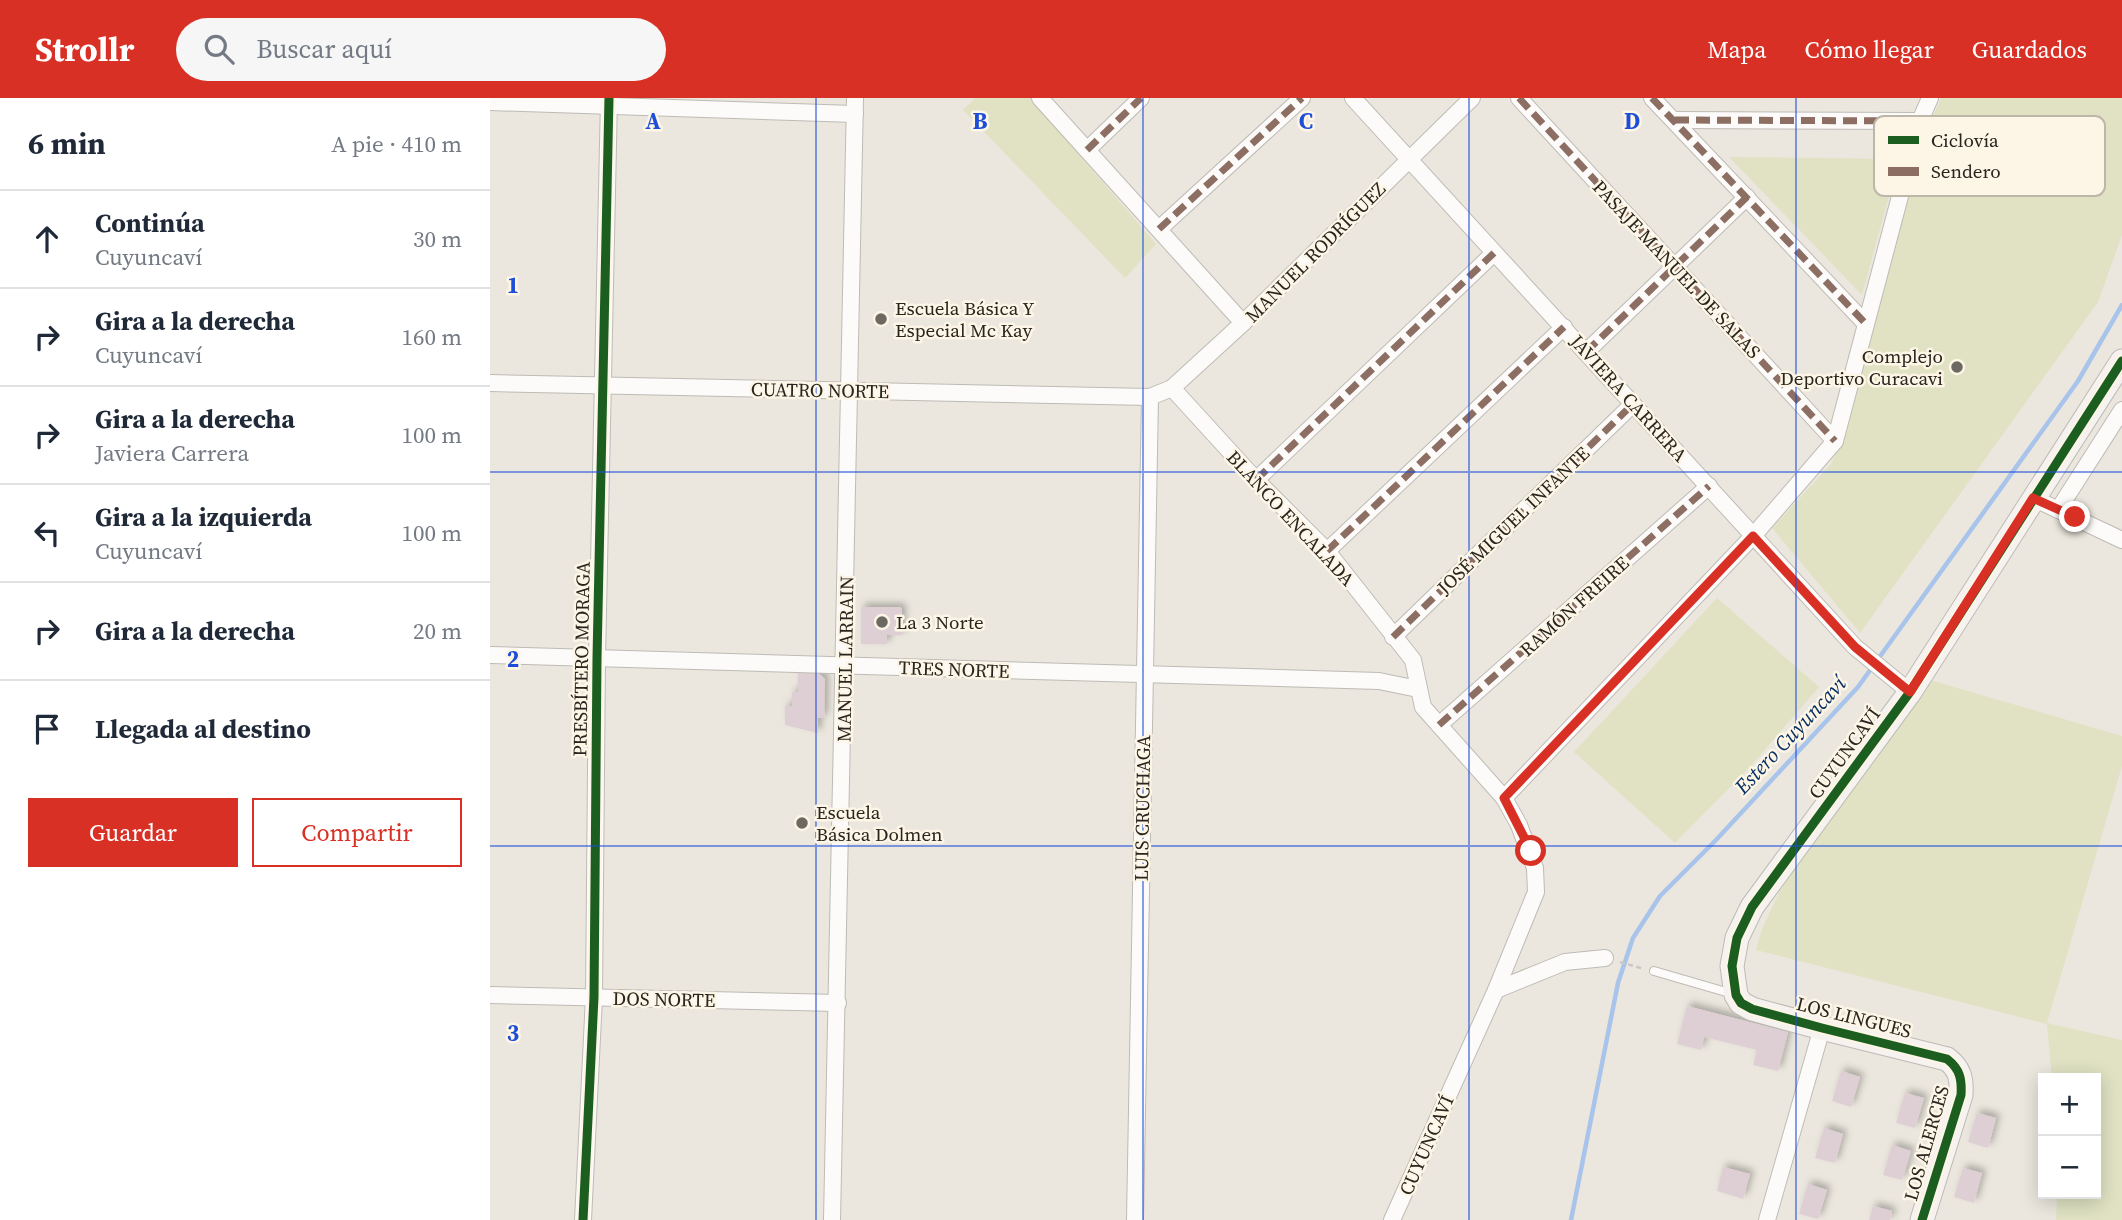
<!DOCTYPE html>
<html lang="es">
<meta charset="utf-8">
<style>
:root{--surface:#fff;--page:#f6f6f7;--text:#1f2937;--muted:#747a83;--line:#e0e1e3;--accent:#d93025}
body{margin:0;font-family:"Source Serif 4",serif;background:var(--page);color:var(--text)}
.controls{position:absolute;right:21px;bottom:21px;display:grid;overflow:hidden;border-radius:0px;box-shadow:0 4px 18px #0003}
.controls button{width:63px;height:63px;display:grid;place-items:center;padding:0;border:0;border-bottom:2px solid var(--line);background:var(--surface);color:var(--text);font:35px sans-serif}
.stop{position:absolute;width:21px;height:21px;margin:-16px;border:5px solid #d93025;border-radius:50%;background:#fff}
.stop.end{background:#d93025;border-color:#fff;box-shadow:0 2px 7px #0008}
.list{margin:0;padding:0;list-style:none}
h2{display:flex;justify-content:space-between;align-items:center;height:91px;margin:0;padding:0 28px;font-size:30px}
h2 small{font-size:23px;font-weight:400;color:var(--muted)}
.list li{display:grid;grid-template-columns:46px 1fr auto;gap:21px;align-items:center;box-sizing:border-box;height:98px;padding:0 28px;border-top:2px solid var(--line)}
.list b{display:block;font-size:26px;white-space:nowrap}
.list p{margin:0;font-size:23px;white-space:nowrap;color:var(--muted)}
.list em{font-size:23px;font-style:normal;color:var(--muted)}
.actions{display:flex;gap:14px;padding:21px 28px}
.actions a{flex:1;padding:16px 0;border:2px solid var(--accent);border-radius:0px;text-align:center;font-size:24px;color:var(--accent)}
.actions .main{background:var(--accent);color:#fff}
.icon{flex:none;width:38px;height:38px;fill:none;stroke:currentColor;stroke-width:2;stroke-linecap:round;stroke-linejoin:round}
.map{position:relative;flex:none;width:1632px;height:1122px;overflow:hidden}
header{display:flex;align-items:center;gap:42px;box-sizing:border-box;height:98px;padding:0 35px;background:var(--accent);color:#fff}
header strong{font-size:33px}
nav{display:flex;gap:38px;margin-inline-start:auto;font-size:24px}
.search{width:490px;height:63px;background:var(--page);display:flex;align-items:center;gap:18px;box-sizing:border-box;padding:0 24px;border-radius:38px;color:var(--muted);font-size:26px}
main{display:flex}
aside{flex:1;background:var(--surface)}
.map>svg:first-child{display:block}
.green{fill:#e0e2c3}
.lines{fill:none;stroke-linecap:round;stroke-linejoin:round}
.stream{stroke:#a8c4eb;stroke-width:4.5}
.building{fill:#decfd4;filter:url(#shadow)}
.lane-casing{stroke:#bebbb5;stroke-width:10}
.street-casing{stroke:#bebbb5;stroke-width:18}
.secondary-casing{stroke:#bebbb5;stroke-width:25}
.path{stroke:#cac8c4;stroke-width:2.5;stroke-dasharray:5 3.5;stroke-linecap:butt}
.lane{stroke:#fcfbfa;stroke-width:8}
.street{stroke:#fcfbfa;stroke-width:16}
.secondary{stroke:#f5f2ef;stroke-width:23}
.quiet{stroke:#8d6e63;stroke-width:7;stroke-dasharray:14 7;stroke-linecap:butt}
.cycleway-casing{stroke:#fdf5e6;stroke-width:13}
.cycleway{stroke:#1b5e20;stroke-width:9}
.route{stroke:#d93025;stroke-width:9}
.grid{fill:none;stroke:#1d4ed8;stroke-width:2;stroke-opacity:0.55}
.poi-dot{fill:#6c6962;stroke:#fdf5e6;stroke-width:2.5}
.labels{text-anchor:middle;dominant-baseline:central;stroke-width:5;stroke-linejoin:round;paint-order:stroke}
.street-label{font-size:19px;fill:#28251f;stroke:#fdf5e6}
.poi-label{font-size:19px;fill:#28251f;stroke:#fdf5e6;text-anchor:start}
.water-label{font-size:21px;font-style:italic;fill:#062f63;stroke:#fdf5e6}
.key{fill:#fdf5e6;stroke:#bdb7aa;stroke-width:2}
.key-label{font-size:19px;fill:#28251f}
.grid-label{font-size:23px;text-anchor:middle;font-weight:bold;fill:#1d4ed8;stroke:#fdf5e6;stroke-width:5;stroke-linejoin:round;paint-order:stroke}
</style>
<header>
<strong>Strollr</strong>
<div class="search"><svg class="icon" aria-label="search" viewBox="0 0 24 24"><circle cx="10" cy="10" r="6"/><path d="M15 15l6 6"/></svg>Buscar aquí</div>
<nav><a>Mapa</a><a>Cómo llegar</a><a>Guardados</a></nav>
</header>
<main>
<aside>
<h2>6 min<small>A pie · 410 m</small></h2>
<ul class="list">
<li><svg class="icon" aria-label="ahead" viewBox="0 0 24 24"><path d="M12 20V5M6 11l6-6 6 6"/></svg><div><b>Continúa</b><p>Cuyuncaví</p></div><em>30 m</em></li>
<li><svg class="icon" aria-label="right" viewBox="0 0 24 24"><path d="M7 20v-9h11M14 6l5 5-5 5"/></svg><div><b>Gira a la derecha</b><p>Cuyuncaví</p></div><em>160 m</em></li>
<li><svg class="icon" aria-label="right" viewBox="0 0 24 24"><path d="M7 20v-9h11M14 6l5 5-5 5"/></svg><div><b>Gira a la derecha</b><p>Javiera Carrera</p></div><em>100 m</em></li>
<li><svg class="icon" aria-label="left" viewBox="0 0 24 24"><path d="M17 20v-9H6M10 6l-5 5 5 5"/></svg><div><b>Gira a la izquierda</b><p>Cuyuncaví</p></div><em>100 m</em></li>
<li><svg class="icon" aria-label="right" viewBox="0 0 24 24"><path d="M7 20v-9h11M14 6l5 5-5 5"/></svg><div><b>Gira a la derecha</b></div><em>20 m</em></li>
<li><svg class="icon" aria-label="arrive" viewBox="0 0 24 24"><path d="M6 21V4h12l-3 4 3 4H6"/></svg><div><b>Llegada al destino</b></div></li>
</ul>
<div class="actions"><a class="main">Guardar</a><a>Compartir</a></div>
</aside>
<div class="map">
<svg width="1632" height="1122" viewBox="0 0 1632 1122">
<defs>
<filter id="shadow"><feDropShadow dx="4" dy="-4" stdDeviation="3.5" flood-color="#0004"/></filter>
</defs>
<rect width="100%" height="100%" fill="#ebe7de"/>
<!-- green -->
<g class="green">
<polygon points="485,0 540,0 666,146 635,180 473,12"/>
<polygon points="1451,0 1632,0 1632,137 1608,204 1370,535 1282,430 1341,366 1357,333 1430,48"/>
<polygon points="1239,59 1409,61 1372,197"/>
<polygon points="1227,500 1329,589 1260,669 1185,745 1084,654"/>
<polygon points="1433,580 1632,638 1632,668 1557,925 1632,942 1632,1122 1566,1122 1567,1096 1606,1096 1606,980 1562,980 1557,926 1266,852 1272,831 1290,793"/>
</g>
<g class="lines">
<!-- stream -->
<polyline class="stream" points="1081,1122 1128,885 1143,840 1170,798 1226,742 1368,589 1588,283 1632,207"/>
</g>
<!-- building -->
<g class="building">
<polygon points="371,509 410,509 412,511 412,537 397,537 397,546 371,546"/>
<polygon points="308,575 328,575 335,581 334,620 328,620 328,635 295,627 295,608 302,608 302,594 308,594"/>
<polygon points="1197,908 1298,934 1288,973 1263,967 1267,952 1214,939 1211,952 1187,946"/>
<polygon points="1351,973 1370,979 1361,1009 1342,1003"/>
<polygon points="1415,995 1434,1000 1425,1030 1406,1025"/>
<polygon points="1487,1015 1506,1020 1498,1050 1478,1044"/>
<polygon points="1334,1030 1353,1036 1345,1065 1325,1060"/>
<polygon points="1402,1047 1421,1053 1412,1082 1393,1077"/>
<polygon points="1233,1069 1260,1076 1253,1101 1227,1093"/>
<polygon points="1473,1070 1492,1075 1484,1105 1464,1099"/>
<polygon points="1318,1086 1337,1092 1328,1121 1309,1116"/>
<polygon points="1383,1108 1402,1113 1400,1122 1379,1122"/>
</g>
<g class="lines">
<defs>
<polyline id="lane" points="1164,873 1243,896"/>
<g id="street">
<polyline points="550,0 753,225"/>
<polyline points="863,0 1365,549 1420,594"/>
<polyline points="1029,0 1345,343"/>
<polyline points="1162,0 1376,226"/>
<polyline points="0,4 365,16"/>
<polyline points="1185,22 1430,23"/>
<polyline points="597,52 651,0"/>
<polyline points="669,131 812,0"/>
<polyline points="1096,254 1257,99"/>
<polyline points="0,285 660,299 682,290 753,225 982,0"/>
<polyline points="682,290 766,382 837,453 923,562 933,609 1014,700 1029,727 1045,770 1046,794 1006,892 902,1122"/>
<polyline points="766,382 1004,155"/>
<polyline points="1543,400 1632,442"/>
<polyline points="1568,412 1632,312"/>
<polyline points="837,453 1074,229"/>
<polyline points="903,539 1143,306"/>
<polyline points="0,557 889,583 928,591"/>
<polyline points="949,627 1219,388"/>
<polyline points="1014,700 1263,438 1345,343 1430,23 1440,0"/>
<polyline points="1006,892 1075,864 1115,860"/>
<polyline points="0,897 348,905"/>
<polyline points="93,1122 104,899 107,560 119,0"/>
<polyline points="342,1122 365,0"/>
<polyline points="645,1122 660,299"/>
<polyline points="1277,1122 1332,930"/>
</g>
<path id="secondary" d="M1432,1122l39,-125c1,-16 -1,-26 -14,-36l-125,-31 -70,-19 -11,-6 -5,-8 -4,-29 5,-28 15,-31 158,-215 212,-331"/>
</defs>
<!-- lane casing -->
<use href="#lane" class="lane-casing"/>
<!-- street casing -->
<use href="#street" class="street-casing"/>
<!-- secondary casing -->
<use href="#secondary" class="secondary-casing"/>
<!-- path -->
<g class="path">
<polyline points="1441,42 1501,22"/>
<polyline points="1130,864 1154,871"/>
</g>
<!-- lane -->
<use href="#lane" class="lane"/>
<!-- street -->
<use href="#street" class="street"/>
<!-- secondary -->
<use href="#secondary" class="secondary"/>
<!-- quiet -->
<g class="quiet">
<polyline points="1029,0 1345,343"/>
<polyline points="1162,0 1376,226"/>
<polyline points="1185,22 1430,23"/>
<polyline points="597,52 651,0"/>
<polyline points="669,131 812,0"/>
<polyline points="1096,254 1257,99"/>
<polyline points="766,382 1004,155"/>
<polyline points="837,453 1074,229"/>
<polyline points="903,539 1143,306"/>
<polyline points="949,627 1219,388"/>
</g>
<defs>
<g id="cycleway">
<polyline points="93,1122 104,899 107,560 119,0"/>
<path d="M1432,1122l39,-125c1,-16 -1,-26 -14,-36l-125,-31 -70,-19 -11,-6 -5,-8 -4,-29 5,-28 15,-31 158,-215 212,-331"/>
</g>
</defs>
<!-- cycleway casing -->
<use href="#cycleway" class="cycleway-casing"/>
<!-- cycleway -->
<use href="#cycleway" class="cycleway"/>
</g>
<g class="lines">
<!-- route -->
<polyline class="route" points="1041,753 1014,700 1263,438 1365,549 1420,594 1543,400 1585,419"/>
</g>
<!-- grid -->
<path class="grid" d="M326,0v1122M653,0v1122M979,0v1122M1306,0v1122M0,374h1632M0,748h1632"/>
<!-- markers -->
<g class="poi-dot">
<circle cx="391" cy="221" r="7"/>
<circle cx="1467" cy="269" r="7"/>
<circle cx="392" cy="524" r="7"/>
<circle cx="312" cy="725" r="7"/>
</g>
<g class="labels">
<!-- street labels -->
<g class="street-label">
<text transform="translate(825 154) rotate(-45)">MANUEL RODRÍGUEZ</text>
<text transform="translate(1187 171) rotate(47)">PASAJE MANUEL DE SALAS</text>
<text transform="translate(330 292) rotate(1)">CUATRO NORTE</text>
<text transform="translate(1139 300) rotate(48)">JAVIERA CARRERA</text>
<text transform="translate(801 420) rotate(47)">BLANCO ENCALADA</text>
<text transform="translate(1023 422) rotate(-44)">JOSÉ MIGUEL INFANTE</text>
<text transform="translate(1084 508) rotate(-42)">RAMÓN FREIRE</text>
<text transform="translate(91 561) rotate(-89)">PRESBÍTERO MORAGA</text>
<text transform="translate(355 561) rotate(-89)">MANUEL LARRAIN</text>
<text transform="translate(464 571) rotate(2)">TRES NORTE</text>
<text transform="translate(1354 655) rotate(-54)">CUYUNCAVÍ</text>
<text transform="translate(652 710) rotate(-89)">LUIS CRUCHAGA</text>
<text transform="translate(174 901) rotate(1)">DOS NORTE</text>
<text transform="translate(1364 919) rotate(14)">LOS LINGUES</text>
<text transform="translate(1436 1045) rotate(-74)">LOS ALERCES</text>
<text transform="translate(936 1047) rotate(-66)">CUYUNCAVÍ</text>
</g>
<!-- poi labels -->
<g class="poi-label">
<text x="405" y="210">Escuela Básica Y<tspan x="405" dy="22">Especial Mc Kay</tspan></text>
<text x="1453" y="258" text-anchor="end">Complejo<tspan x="1453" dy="22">Deportivo Curacavi</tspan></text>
<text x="406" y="524">La 3 Norte</text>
<text x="326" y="714">Escuela<tspan x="326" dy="22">Básica Dolmen</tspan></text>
</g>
<!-- water labels -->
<g class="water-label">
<text transform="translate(1300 637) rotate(-47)">Estero Cuyuncaví</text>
</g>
</g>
<!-- legend -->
<rect x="1384" y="18" width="231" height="80" rx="10" class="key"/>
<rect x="1398" y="38" width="31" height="8" fill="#1b5e20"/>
<rect x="1398" y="69" width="31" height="9" fill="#8d6e63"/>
<g class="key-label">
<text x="1441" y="49">Ciclovía</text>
<text x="1441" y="80">Sendero</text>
</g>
<g class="grid-label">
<text x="163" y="31">A</text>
<text x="490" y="31">B</text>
<text x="816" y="31">C</text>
<text x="1142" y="31">D</text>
<text x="23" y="195">1</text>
<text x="23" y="569">2</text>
<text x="23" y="943">3</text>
</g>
</svg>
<div class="controls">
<button>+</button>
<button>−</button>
</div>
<div class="stop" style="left:1041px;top:753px"></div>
<div class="stop end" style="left:1585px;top:419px"></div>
</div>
</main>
